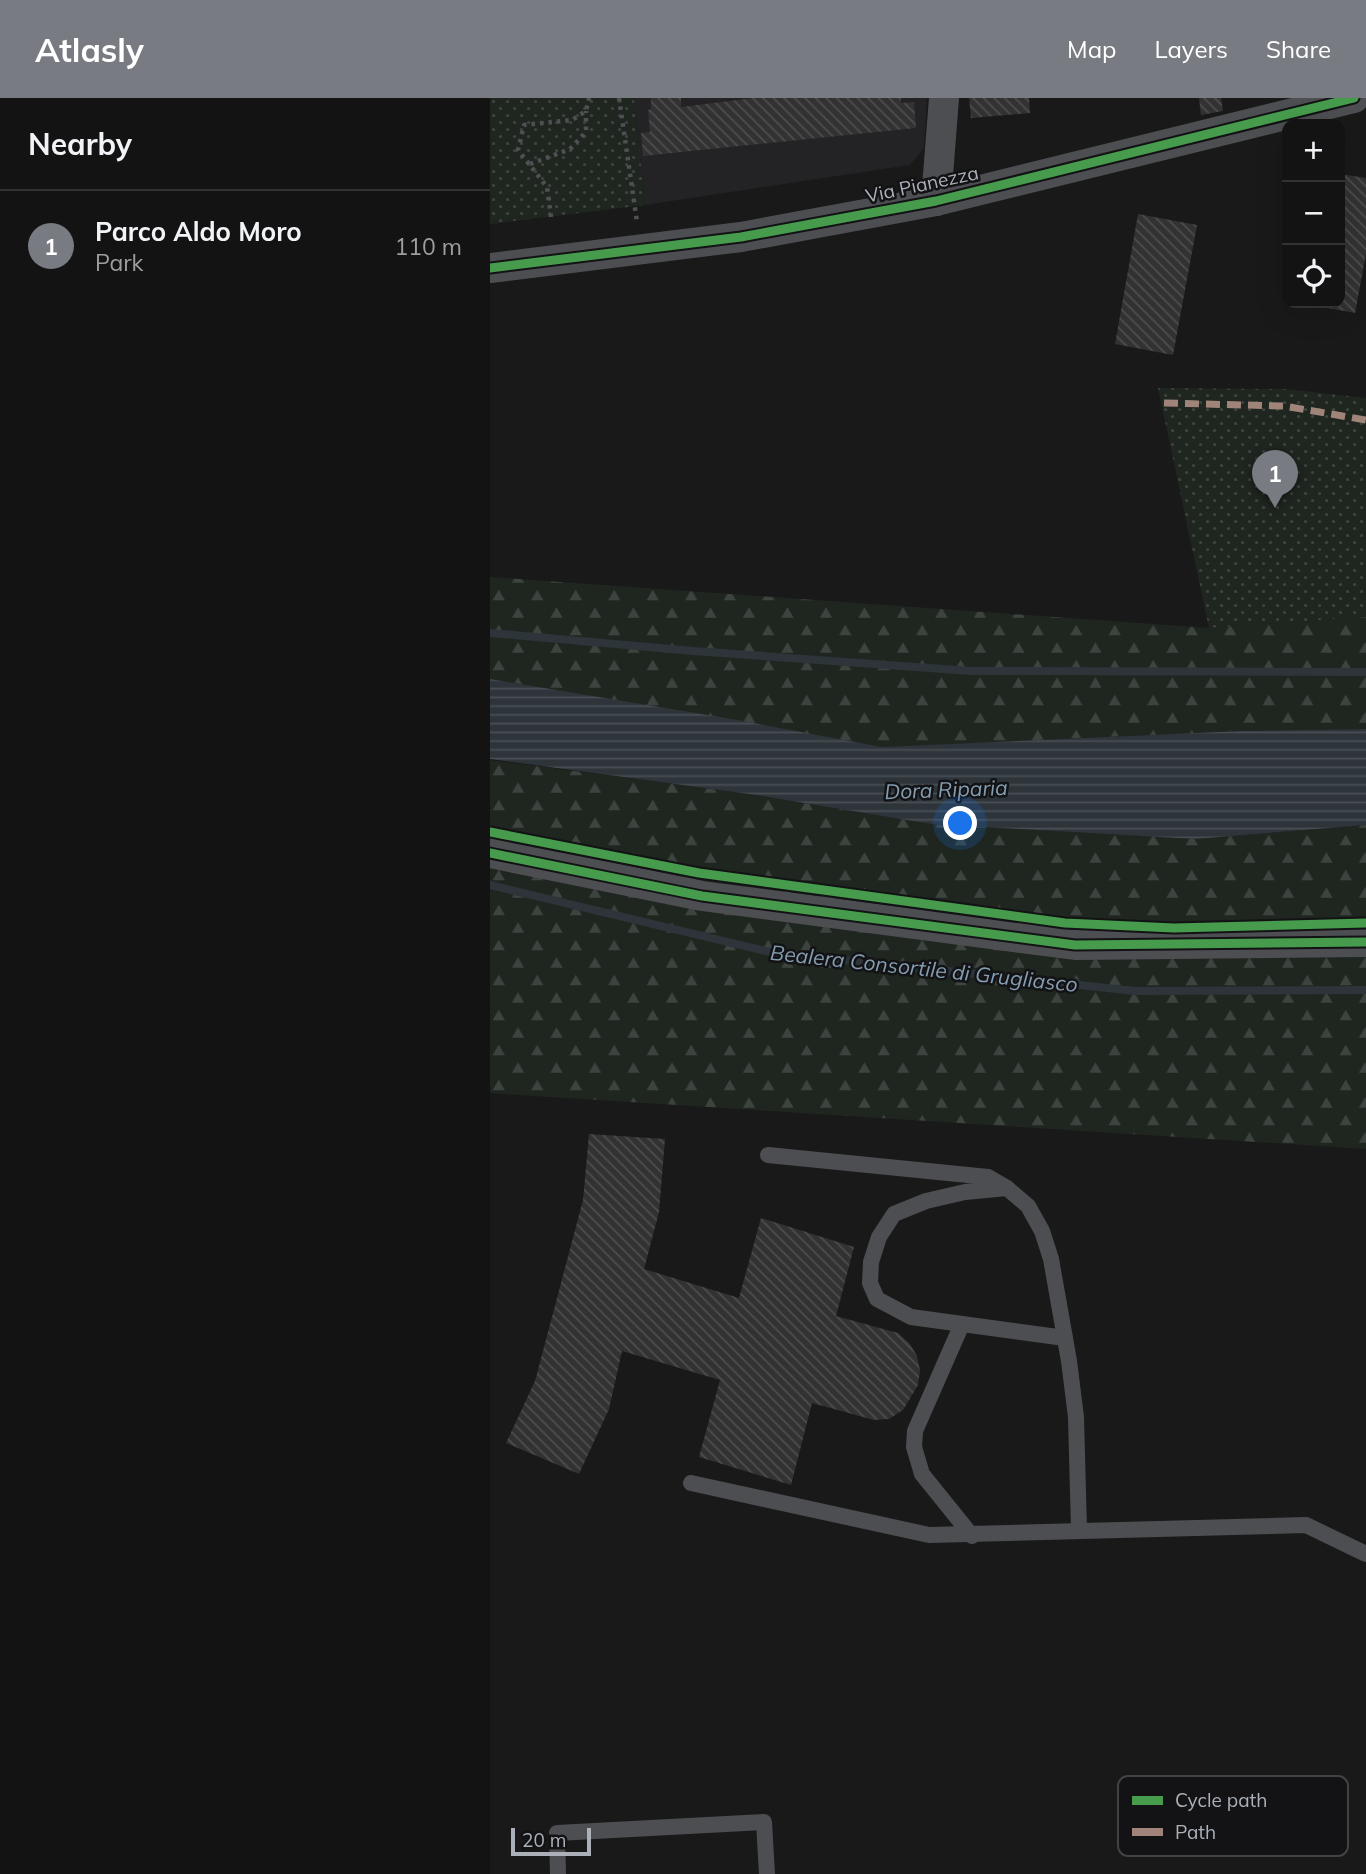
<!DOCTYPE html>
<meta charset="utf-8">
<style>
:root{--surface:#131313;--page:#1c1c1c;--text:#f1f3f6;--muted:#9d9ea0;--line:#323233;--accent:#787b81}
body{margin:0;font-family:Mulish,sans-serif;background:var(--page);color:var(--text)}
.controls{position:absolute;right:21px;top:21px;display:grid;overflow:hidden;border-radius:14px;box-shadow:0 7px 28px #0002}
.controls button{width:63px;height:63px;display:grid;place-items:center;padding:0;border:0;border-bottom:2px solid var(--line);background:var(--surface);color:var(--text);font:35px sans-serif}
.scale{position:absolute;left:21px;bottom:18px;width:80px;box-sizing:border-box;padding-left:7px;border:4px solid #abb0b9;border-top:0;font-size:19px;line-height:24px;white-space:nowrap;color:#abb0b9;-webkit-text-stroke:5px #131315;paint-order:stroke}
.you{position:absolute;left:471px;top:726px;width:24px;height:24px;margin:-18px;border:5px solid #fff;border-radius:50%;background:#1a73e8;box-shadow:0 0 0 10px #1a73e833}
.badge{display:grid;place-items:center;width:46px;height:46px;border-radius:50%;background:var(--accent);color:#fff;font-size:23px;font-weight:700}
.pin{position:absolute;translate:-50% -58px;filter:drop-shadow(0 2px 4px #0008)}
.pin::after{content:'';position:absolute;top:37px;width:24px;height:21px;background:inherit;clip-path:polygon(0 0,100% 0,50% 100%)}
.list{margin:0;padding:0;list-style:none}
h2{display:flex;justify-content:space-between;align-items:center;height:91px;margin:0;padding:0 28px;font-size:30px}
h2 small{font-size:23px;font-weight:400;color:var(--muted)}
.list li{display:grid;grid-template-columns:46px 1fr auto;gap:21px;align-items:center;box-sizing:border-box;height:112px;padding:0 28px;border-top:2px solid var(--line)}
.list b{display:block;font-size:26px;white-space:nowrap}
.list p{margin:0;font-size:23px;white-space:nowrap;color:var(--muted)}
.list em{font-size:23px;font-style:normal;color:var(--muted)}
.icon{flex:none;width:38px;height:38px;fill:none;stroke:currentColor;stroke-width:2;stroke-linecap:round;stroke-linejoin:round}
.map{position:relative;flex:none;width:876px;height:1776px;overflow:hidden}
header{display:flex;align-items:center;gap:42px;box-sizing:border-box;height:98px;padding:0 35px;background:var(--accent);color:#fff}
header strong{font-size:33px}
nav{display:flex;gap:38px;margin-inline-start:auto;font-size:24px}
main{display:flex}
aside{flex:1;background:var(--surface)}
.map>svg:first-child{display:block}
.built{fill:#232325}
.grass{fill:url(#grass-dots)}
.forest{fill:url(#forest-firs)}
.water{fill:url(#water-rules)}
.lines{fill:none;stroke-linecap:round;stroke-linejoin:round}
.stream{stroke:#2d343a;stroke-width:8}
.building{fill:url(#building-back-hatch)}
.path{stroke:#4f5053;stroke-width:4.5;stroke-dasharray:3.5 5;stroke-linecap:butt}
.service{stroke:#4d4e52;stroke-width:16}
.minor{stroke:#4d4e52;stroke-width:30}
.quiet{stroke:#a18479;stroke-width:7;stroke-dasharray:14 7;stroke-linecap:butt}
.cycleway-casing{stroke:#131315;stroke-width:13}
.cycleway{stroke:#469c4c;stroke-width:9}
.labels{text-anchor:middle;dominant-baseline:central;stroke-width:5;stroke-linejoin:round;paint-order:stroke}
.street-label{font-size:19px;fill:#abb0b9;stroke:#131315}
.water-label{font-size:21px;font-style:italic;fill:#849db1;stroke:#131315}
.key{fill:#131315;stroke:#414246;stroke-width:2}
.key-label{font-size:19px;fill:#abb0b9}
</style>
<header>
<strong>Atlasly</strong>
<nav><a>Map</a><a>Layers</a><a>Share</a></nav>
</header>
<main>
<aside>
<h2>Nearby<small></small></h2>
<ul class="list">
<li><span class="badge">1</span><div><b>Parco Aldo Moro</b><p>Park</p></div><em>110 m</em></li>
</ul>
</aside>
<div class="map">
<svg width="876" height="1776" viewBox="0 0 876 1776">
<defs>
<pattern id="grass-dots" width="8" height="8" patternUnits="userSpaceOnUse" patternTransform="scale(1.75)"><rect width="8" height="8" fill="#1f2620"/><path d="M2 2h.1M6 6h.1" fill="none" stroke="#3d433e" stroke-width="1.8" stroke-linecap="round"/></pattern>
<pattern id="forest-firs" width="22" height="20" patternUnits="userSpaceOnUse" patternTransform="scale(1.75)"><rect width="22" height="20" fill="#1f2620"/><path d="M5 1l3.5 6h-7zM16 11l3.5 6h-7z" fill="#3d433e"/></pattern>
<pattern id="water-rules" width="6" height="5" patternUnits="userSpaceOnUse" patternTransform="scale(1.75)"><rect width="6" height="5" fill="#2d343a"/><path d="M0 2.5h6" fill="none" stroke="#494f54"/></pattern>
<pattern id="building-back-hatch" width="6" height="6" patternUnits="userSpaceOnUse" patternTransform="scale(1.75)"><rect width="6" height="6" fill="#323233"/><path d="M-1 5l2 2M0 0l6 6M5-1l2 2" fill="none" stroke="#4d4d4e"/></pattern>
</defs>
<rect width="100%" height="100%" fill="#191919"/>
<!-- built -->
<polygon class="built" points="144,0 437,0 434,50 420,67 155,107"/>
<!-- grass -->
<g class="grass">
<polygon points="0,0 144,0 155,107 0,126"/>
<polygon points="668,290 795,291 876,300 876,519 719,530"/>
</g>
<!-- forest -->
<g class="forest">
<polygon points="0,479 719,530 876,519 876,631 751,633 392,649 0,581"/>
<polygon points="0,662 266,697 441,726 705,741 876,727 876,1051 0,995"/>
</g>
<!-- water -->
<polygon class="water" points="0,581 236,620 392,649 751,633 876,631 876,727 705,741 441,726 266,697 0,661"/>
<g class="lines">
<!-- stream -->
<g class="stream">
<polyline points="0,535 203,553 481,573 876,574"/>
<polyline points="0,787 280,854 645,893 876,892"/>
</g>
</g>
<!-- building -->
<g class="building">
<polygon points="161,0 191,0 191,9 264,0 411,0 411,5 424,4 426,30 153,58 151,35 160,34 158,12 161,11"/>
<polygon points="479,0 539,0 540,15 481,20"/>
<polygon points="709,0 731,0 733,13 711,17"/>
<polygon points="850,76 876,80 876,156 865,215 816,206 850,205"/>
<polygon points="648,116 707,127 683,257 625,246"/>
<polygon points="99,1036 175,1041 169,1114 154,1171 249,1200 271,1120 364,1149 346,1218 408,1235 420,1246 427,1258 430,1272 428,1287 413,1312 399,1321 384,1322 322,1305 301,1387 209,1359 230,1282 132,1253 119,1311 89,1376 16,1345 45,1283 93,1102"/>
</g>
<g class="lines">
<!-- path -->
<g class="path">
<polyline points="129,0 147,124"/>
<polyline points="40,66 80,51 96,34 96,13"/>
<polyline points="61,119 57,89 28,52 34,27 82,22 96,13 99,0"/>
</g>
<!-- service -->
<g class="service">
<polyline points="278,1057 498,1079 517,1090 538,1108 552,1133 561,1161 579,1263 586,1319 589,1432"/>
<polyline points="517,1090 475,1094 436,1103 404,1116 389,1139 381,1164 380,1185 387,1201 421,1219 575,1240"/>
<polyline points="472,1226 425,1333 424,1349 432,1376 482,1438"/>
<polyline points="201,1385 439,1437 816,1427 876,1456"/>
<polyline points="68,1776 67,1735 274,1724 277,1776"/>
</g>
<!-- minor -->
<g class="minor">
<polyline points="446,103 454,0"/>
<polyline points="0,170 251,139 446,103 864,0"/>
<polyline points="0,755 212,798 585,847 876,844"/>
</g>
<!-- quiet -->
<polyline class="quiet" points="674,305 794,308 876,322"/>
<defs>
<g id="cycleway">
<polyline points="0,170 251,139 446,103 864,0"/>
<polyline points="0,734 209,775 575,825 684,830 876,825"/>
<polyline points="0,755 212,798 585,847 876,844"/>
</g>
</defs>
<!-- cycleway casing -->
<use href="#cycleway" class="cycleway-casing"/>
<!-- cycleway -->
<use href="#cycleway" class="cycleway"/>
</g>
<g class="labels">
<!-- street labels -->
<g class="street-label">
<text transform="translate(432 86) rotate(-12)">Via Pianezza</text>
</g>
<!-- water labels -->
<g class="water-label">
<text transform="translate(456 691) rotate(-2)">Dora Riparia</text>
<text transform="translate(434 870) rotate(6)">Bealera Consortile di Grugliasco</text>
</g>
</g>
<!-- legend -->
<rect x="628" y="1678" width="230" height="80" rx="10" class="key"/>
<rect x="642" y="1698" width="31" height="9" fill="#469c4c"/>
<rect x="642" y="1730" width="31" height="8" fill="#a18479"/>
<g class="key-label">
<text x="685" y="1709">Cycle path</text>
<text x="685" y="1741">Path</text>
</g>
</svg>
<div class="controls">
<button>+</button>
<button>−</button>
<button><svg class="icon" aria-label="locate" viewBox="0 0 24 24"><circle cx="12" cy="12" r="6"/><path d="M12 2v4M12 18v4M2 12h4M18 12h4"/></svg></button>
</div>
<div class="scale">20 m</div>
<div class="you"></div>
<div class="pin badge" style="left:785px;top:410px">1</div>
</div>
</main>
